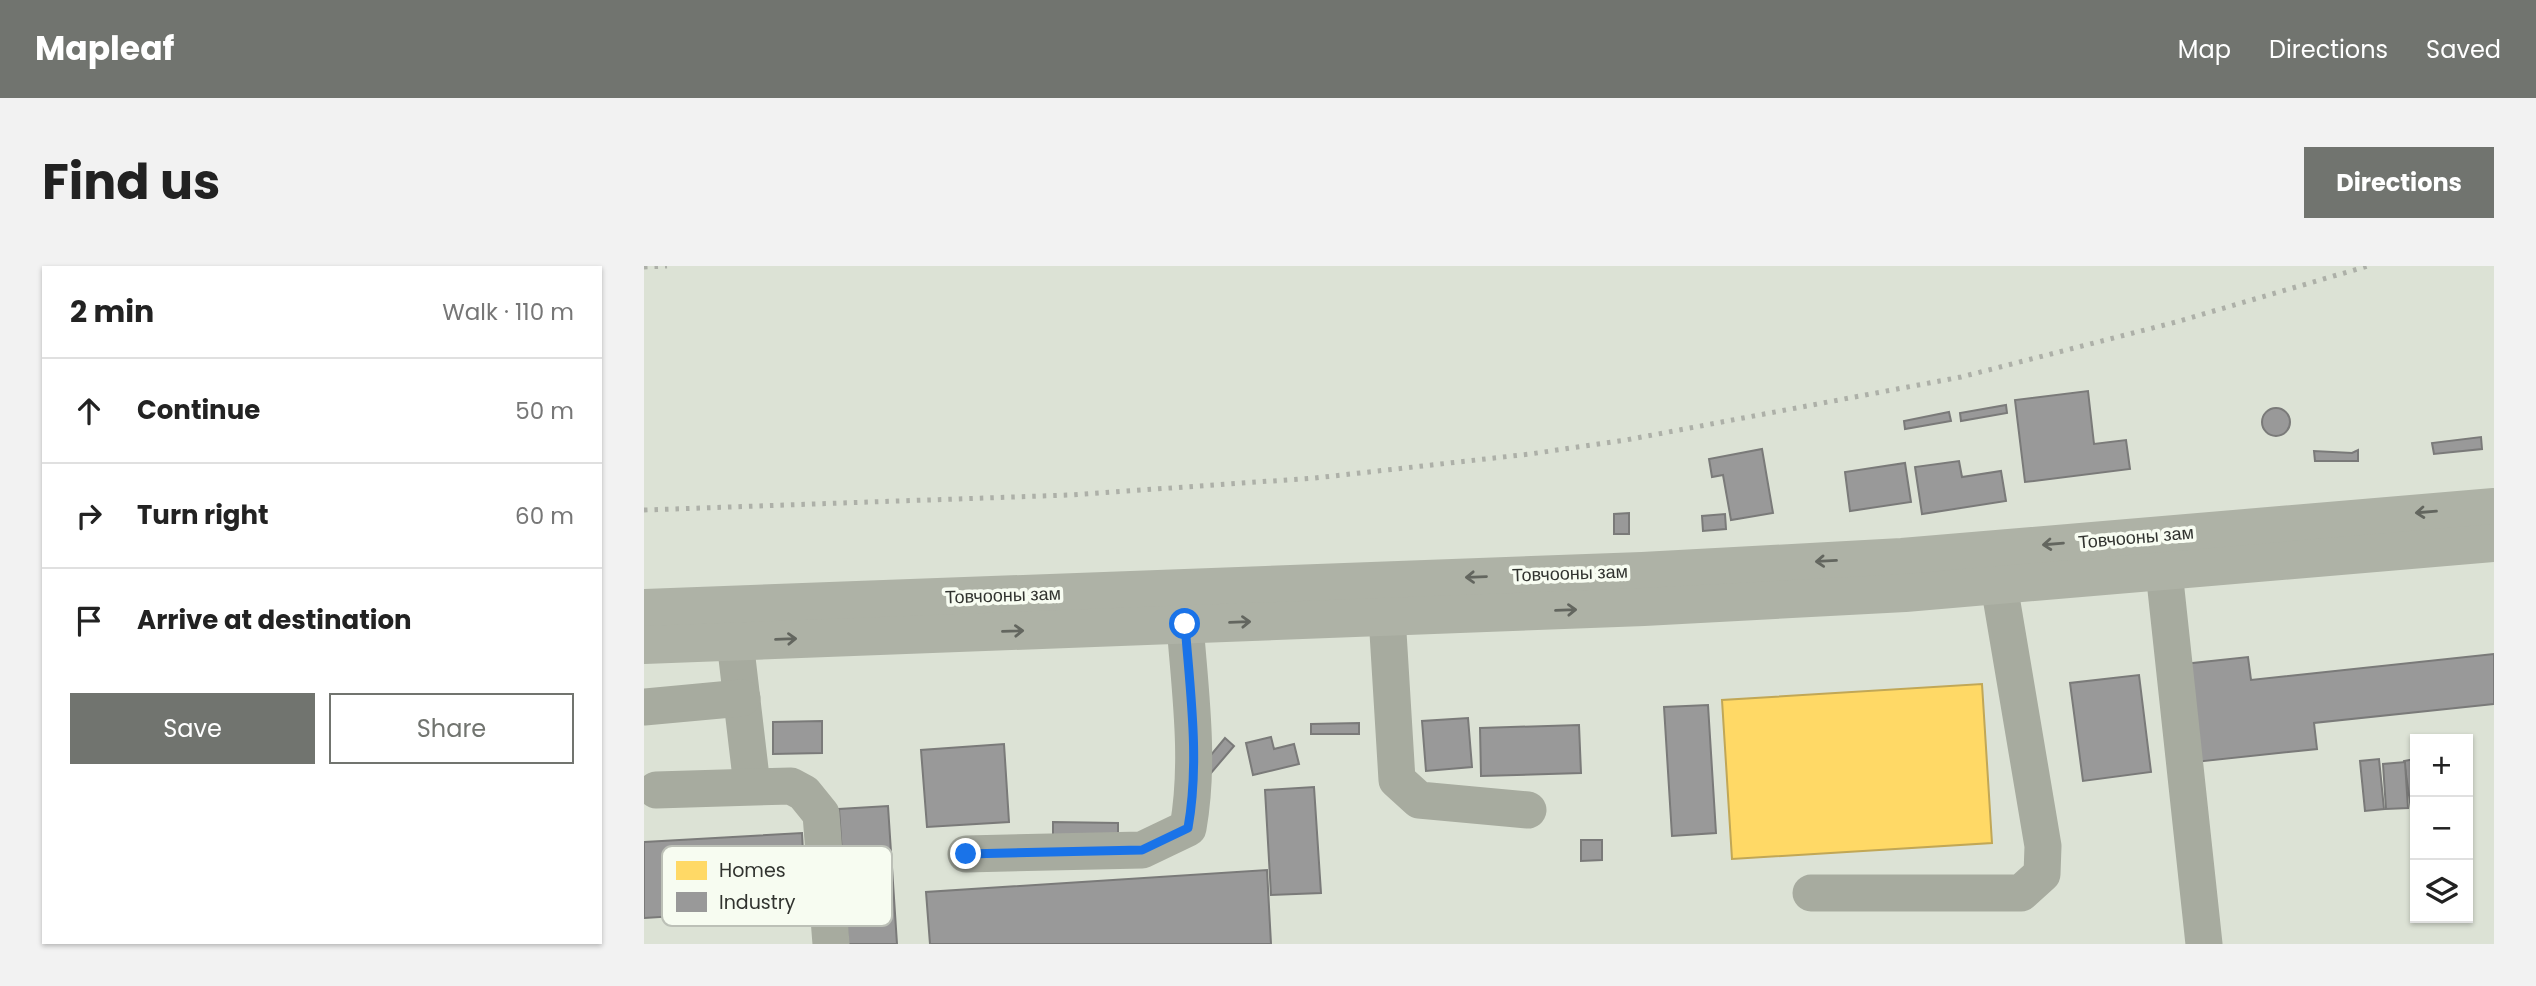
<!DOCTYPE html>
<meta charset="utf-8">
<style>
:root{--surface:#fff;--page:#f2f2f2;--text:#222;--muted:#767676;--line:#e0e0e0;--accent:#71746f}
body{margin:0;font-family:Poppins,sans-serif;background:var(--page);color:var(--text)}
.controls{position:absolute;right:21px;bottom:21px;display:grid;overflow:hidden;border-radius:0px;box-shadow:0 2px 5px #0004}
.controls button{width:63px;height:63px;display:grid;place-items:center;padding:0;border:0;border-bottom:2px solid var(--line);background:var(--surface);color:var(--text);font:35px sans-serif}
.stop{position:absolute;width:21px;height:21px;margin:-16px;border:5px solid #1a73e8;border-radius:50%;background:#fff}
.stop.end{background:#1a73e8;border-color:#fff;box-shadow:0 2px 7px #0008}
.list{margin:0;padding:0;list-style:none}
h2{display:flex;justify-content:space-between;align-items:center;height:91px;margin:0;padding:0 28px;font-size:30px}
h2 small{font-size:23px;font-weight:400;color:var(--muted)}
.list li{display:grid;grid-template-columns:46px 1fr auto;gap:21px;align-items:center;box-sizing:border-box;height:105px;padding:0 28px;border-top:2px solid var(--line)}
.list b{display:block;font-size:26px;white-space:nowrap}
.list em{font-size:23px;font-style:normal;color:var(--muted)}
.actions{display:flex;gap:14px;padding:21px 28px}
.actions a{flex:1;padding:16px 0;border:2px solid var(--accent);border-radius:0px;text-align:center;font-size:24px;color:var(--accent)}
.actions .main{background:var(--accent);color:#fff}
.icon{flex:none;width:38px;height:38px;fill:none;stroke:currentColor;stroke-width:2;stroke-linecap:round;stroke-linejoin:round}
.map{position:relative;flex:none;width:1850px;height:678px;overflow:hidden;border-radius:0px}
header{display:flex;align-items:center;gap:42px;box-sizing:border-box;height:98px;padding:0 35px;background:var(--accent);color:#fff}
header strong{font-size:33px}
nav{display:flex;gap:38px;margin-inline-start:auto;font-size:24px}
.intro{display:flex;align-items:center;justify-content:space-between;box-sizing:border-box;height:168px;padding:0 42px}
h1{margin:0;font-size:49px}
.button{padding:18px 32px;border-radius:0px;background:var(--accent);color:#fff;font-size:24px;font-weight:700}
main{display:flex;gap:42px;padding:0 42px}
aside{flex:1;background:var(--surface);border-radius:0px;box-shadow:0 2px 5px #0004}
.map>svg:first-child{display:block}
.built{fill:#dce2d5;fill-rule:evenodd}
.homes{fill:#ffd966;stroke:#c1a756;stroke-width:2}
.industry{fill:#999;stroke:#7a7a79;stroke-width:2}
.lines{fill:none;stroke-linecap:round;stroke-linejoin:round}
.minor{stroke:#a7ab9f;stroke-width:37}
.highway{stroke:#aeb2a6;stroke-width:38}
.rail{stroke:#adb0a8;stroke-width:5;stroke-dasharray:3.5 7;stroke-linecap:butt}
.oneway{stroke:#63665f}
.route{stroke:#1a73e8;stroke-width:9}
.labels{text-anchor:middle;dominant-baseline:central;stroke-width:7;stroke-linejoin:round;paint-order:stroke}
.street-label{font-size:18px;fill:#31332f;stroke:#f7fcf1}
.key{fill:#f7fcf1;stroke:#bcc0b7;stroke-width:2}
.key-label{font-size:19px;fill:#31332f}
</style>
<header>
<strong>Mapleaf</strong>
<nav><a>Map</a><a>Directions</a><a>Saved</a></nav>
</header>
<div class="intro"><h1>Find us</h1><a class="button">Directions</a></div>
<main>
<aside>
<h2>2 min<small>Walk · 110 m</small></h2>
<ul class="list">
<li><svg class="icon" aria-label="ahead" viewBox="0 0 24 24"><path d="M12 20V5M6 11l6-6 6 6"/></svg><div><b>Continue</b></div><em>50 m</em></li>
<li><svg class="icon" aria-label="right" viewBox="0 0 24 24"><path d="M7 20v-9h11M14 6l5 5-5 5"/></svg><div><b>Turn right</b></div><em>60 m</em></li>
<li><svg class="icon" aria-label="arrive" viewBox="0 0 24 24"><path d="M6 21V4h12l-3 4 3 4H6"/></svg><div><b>Arrive at destination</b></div></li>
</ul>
<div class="actions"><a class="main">Save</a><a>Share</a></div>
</aside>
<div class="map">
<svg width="1850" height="678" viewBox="0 0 1850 678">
<rect width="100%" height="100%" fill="#e9ece6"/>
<!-- built -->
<path class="built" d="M0,0h1850v678h-1850zM1771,473h53v179h-53z"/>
<!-- homes -->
<polygon class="homes" points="1338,418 1348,577 1088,593 1078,434"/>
<!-- industry -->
<g class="industry">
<polygon points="1444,125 1450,178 1482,174 1486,203 1381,216 1371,134"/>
<polygon points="1362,139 1363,147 1317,155 1316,147"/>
<circle cx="1632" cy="156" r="14"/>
<polygon points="1305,146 1307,155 1261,163 1260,155"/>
<polygon points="1837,171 1838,183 1790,188 1788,177"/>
<polygon points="1118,183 1129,247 1087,254 1079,209 1068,211 1065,193"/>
<polygon points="1714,184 1714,195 1671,195 1670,185 1708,187"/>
<polygon points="1315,195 1318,211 1357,205 1362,235 1278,248 1271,201"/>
<polygon points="1261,197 1267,236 1206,245 1201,206"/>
<polygon points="985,247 985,268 970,268 970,248"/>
<polygon points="1081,248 1082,263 1059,265 1058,250"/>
<polygon points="1850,388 1850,438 1670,457 1673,483 1551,496 1540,398 1604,391 1607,414"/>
<polygon points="1495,409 1507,506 1439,515 1426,417"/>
<polygon points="1064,439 1072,567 1028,570 1020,441"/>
<polygon points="824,452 828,501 782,505 778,455"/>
<polygon points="178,455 178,487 129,488 129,456"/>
<polygon points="715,457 715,468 667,468 667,458"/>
<polygon points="935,459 937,507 837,510 836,462"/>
<polygon points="627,471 630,483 650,478 655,498 609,509 602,477"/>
<polygon points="581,472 590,480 561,514 552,507"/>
<polygon points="360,478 365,556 283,561 277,484"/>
<polygon points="1735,493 1740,543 1721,545 1716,495"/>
<polygon points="1771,493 1771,542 1767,543 1760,495"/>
<polygon points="1761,496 1764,542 1742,543 1739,498"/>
<polygon points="670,521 677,627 627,629 621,524"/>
<polygon points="244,540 253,678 204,678 195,543"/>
<polygon points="409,556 474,557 474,573 409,572"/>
<polygon points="158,567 162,642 0,652 0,576"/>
<polygon points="937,574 958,574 958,594 937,595"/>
<polygon points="623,604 627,678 286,678 282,626"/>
</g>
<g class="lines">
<!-- minor -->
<g class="minor">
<polyline points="1520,305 1560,678"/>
<polyline points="743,350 753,514 775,534 884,544"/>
<polyline points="91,375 108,520"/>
<polyline points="0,441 98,432"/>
<polyline points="12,524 147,520 160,527 177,548 187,678"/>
<path d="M322,588l176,-4 46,-22c12,-67 2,-137 -3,-204"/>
<polyline points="1167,627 1377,627 1398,608 1399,580 1355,319"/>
</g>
<!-- highway -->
<g class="highway">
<polyline points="0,342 998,305 1258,291 1850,241"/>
<polyline points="0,379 1000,341 1261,327 1850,277"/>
</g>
<!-- rail -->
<g class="rail">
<polyline points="0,1 23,0"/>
<polyline points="0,244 425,229 671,212 886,188 982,174 1317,111 1532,56 1724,0"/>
</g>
</g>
<!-- one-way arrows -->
<defs><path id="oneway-shaft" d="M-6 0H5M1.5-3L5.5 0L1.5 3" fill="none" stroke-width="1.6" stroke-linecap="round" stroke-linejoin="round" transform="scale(1.75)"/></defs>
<g class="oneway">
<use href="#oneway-shaft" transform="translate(1782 246) rotate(175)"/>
<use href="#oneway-shaft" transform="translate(1409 278) rotate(175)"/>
<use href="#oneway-shaft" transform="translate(1182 295) rotate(177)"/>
<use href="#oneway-shaft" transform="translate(832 311) rotate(178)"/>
<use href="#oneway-shaft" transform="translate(922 344) rotate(-2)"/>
<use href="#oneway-shaft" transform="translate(596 356) rotate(-2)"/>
<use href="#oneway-shaft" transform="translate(369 365) rotate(-2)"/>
<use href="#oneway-shaft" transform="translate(142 373) rotate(-2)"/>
</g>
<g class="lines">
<!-- route -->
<path class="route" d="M322,588l176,-4 46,-22c12,-67 2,-137 -3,-204"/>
</g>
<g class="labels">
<!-- street labels -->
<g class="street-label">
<text transform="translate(1492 271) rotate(-5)">Товчооны зам</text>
<text transform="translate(926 307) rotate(-2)">Товчооны зам</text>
<text transform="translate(359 329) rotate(-2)">Товчооны зам</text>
</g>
</g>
<!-- legend -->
<rect x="18" y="580" width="230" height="80" rx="10" class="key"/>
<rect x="32" y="595" width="31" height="19" fill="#ffd966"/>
<rect x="32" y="626" width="31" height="20" fill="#999"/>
<g class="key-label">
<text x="75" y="611">Homes</text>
<text x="75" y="643">Industry</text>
</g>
</svg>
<div class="controls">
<button>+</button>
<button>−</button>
<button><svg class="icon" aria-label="layers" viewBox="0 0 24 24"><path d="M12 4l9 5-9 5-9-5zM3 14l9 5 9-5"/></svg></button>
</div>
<div class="stop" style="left:541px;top:358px"></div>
<div class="stop end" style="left:322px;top:588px"></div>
</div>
</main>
